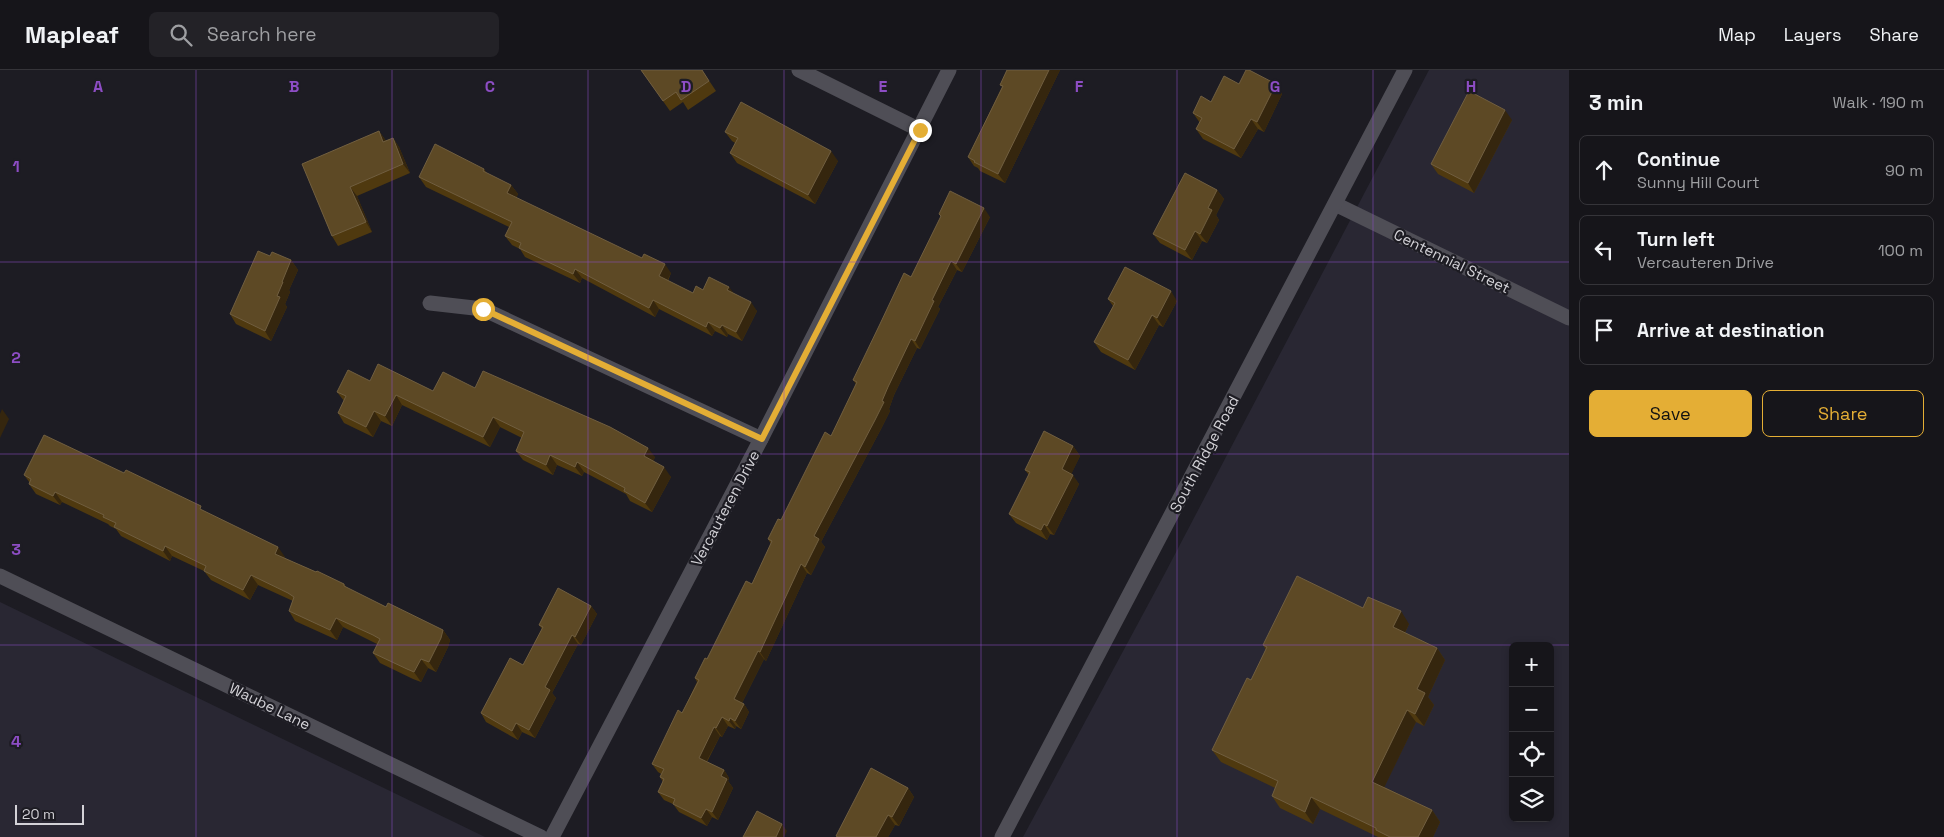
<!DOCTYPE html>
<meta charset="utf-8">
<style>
:root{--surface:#16151a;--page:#232227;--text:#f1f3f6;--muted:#9e9fa2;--line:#353439;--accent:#e4ae35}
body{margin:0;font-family:"Space Grotesk",sans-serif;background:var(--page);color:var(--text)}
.controls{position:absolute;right:15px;bottom:15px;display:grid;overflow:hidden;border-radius:8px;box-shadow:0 2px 8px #0003}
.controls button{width:45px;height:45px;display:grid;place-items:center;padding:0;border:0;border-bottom:1px solid var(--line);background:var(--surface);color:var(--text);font:25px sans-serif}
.scale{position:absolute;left:15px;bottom:12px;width:69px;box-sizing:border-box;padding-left:5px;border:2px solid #d3d2d7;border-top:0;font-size:14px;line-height:18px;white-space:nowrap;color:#d3d2d7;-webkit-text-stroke:4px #1d1c23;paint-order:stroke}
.stop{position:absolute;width:15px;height:15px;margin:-11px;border:4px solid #e4ae35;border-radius:50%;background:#fff}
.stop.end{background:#e4ae35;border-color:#fff;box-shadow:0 1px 5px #0008}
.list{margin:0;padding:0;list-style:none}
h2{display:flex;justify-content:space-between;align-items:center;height:65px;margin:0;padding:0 20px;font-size:21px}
h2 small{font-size:16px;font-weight:400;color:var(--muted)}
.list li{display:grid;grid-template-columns:32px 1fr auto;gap:15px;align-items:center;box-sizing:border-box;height:70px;margin:0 10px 10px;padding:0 10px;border:1px solid var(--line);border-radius:8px}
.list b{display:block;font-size:19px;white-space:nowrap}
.list p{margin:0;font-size:16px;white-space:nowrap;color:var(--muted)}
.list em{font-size:16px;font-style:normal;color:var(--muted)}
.actions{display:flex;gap:10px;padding:15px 20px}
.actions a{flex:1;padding:11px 0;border:1px solid var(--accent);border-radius:8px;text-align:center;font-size:18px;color:var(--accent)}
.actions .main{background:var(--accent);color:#111}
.icon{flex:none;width:28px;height:28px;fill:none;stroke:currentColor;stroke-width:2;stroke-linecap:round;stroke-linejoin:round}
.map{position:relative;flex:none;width:1569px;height:767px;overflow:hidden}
header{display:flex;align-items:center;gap:30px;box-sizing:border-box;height:70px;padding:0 25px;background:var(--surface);border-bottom:1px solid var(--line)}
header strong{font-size:24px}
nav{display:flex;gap:28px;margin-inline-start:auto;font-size:18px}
.search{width:350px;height:45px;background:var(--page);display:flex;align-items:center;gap:12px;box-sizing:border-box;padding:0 18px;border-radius:8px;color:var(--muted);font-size:19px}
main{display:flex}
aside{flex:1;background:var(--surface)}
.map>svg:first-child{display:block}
.built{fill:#292733;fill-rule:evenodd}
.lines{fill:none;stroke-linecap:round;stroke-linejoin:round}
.street{stroke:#4f4e56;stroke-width:15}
.secondary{stroke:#4f4e56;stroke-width:15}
.wall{fill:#4f390f}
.shaded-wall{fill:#35260e}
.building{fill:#5d4925;stroke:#705e40}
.route{stroke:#e4ae35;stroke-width:6}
.grid{fill:none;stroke:#8d4dc4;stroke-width:1;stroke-opacity:0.55}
.labels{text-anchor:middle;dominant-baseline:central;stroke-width:4.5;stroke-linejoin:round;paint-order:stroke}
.street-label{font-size:15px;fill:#d3d2d7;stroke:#1d1c23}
.grid-label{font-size:16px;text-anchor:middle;font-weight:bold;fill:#8d4dc4;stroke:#1d1c23;stroke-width:4.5;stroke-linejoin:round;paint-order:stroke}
</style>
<header>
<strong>Mapleaf</strong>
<div class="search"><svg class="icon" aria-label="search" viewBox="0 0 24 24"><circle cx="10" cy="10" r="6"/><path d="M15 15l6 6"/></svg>Search here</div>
<nav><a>Map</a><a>Layers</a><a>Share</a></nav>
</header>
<main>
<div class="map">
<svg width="1569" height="767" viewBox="0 0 1569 767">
<rect width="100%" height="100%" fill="#1d1c23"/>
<!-- built -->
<g class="built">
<path d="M1429,0h140v767h-546l140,-260zM1513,576h37v172h-37z"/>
<polygon points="0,532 485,767 0,767"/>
</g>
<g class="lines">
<!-- street -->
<g class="street">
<polyline points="799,0 920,60"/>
<polyline points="1335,134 1569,248"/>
<polyline points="430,233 483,239 761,369"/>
<polyline points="552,767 761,369 949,0"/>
<polyline points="1002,767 1405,0"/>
</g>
<!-- secondary -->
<polyline class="secondary" points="0,506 541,767"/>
</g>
<!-- wall -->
<g class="wall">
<polygon points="641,0 702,0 716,21 688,40 683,32 670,41"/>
<polygon points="1007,0 1060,0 1005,113 980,101 978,98 974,96 968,87 1002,17 1000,15"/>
<polygon points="1239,14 1276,14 1282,24 1264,62 1258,59 1241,88 1203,69 1196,59 1200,53 1193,43"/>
<polygon points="1512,50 1474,123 1438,104 1431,94"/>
<polygon points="379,61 386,71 393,68 399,77 410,103 357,126 372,162 338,176 332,166 302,94"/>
<polygon points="725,62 838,91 815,134 737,93 730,83 735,73 732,71"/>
<polygon points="484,99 487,104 511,115 518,124 516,128 671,203 668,211 693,223 703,220 735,224 757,241 742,271 728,264 727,267 715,261 712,266 659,239 655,247 582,208 580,213 525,187 520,179 512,175 505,166 509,157 426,117 419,107"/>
<polygon points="1217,120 1224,129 1216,145 1219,150 1207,173 1202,171 1192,190 1160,173 1153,164"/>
<polygon points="939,144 990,147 962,202 957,200 938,237 940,239 920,279 917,278 894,325 889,339 890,341 881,359 821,472 825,477 811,505 807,503 766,591 764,589 742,633 744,634 749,642 741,659 736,656 735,659 728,656 722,667 720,666 707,692 724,700 729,708 728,711 733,718 718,750 712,747 707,756 679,742 673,734 664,730 658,722 663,712 660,707 661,704 658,702 652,694 682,643 697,612 695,608 707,589 752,514 771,474 768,469 781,450 831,366 856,314 853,310 911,207 941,147"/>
<polygon points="270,186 291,190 298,200 289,220 290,222 285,234 287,237 271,271 236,254 230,244"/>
<polygon points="1108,229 1177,231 1163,257 1159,255 1135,300 1101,282 1094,272 1113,236"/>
<polygon points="370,311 433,321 475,318 655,387 653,391 671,407 652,442 630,431 626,424 584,402 582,406 557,395 553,405 523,390 516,381 522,368 500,357 490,377 402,335 392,356 381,351 373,367 344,353 338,343 344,331 337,322"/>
<polygon points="1073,376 1080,386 1071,404 1079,414 1054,465 1050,464 1047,470 1016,453 1009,444 1029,405 1025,400"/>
<polygon points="24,405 204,441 285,487 284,488 344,514 347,518 386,537 443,560 450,570 448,577 436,602 428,598 421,612 413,609 380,593 373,583 377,574 343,557 337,570 295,551 289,541 293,531 258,515 250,530 211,510 204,501 172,486 170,491 121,466 116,459 110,456 108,454 62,432 60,435 36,424 29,414 30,413"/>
<polygon points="591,536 597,544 581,575 578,574 552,623 556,628 535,668 522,662 518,670 486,652 481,643 523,595 542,559 539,555"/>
<polygon points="1363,538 1409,554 1405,563 1437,578 1445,590 1428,627 1434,635 1424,656 1416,652 1384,717 1432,740 1440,752 1433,767 1378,767 1320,739 1313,754 1280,738 1272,726 1275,718 1221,692 1212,680 1251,610 1266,580 1263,575"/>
<polygon points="908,718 914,727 899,756 895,755 888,767 836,767 836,766"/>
</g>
<!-- shaded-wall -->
<g class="shaded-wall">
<polygon points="1049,0 1060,0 1005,113 998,104"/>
<polygon points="1276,14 1282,24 1264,62 1257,52"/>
<polygon points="1505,40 1512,50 1474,123 1468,113"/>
<polygon points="1251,49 1258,59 1241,88 1234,79"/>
<polygon points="379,61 386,71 383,72"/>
<polygon points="393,68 399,77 410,103 403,94"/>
<polygon points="831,81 838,91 815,134 808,125"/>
<polygon points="511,115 518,124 514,132 507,123"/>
<polygon points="350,117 357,126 372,162 366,152"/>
<polygon points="1217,120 1224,129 1216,145 1219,150 1207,173 1200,164 1208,138"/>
<polygon points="984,138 990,147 962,202 956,194"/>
<polygon points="1195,161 1202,171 1192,190 1185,180"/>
<polygon points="291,190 298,200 289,220 290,222 285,234 287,237 271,271 265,261 282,212"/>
<polygon points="951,191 957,200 938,237 940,239 920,279 915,271 932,230"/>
<polygon points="665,194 671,203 665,215 659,206"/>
<polygon points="575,199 582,208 580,213 573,204"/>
<polygon points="729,217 736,226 727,220"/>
<polygon points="1171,221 1177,231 1163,257 1157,248"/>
<polygon points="653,230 659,239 655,247 649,238"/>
<polygon points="751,232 757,241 742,271 736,262"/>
<polygon points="1152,245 1159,255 1135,300 1128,290"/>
<polygon points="708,252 715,261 712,266 706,257"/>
<polygon points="722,255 728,264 727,267 720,258"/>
<polygon points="911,269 917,278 894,325 889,339 890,341 881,359 821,472 825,477 811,505 805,497 814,466 882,331 888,317"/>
<polygon points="396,325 402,335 392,356 385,346"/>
<polygon points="2,339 9,349 0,368 0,344"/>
<polygon points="374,341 381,351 373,367 366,357"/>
<polygon points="493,347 500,357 490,377 483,367"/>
<polygon points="1073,376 1080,386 1069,409 1062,399"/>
<polygon points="648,378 655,387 651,396 644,386"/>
<polygon points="550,385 557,395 553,405 546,395"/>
<polygon points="577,392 584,402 582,406 575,397"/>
<polygon points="664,397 671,407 652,442 645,433"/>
<polygon points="1073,405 1079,414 1054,465 1047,456"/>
<polygon points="55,422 62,432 60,435 53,426"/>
<polygon points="1044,454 1050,464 1047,470 1041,460"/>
<polygon points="165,476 172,486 170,491 163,481"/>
<polygon points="278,477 285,487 282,493 275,484"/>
<polygon points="801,494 807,503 766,591 760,582"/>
<polygon points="251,505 258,515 250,530 243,520"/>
<polygon points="591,536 597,544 581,575 575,567"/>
<polygon points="1401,541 1409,554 1402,569 1393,557"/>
<polygon points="336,548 343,557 337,570 330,560"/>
<polygon points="443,560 450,570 448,577 436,602 429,592"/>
<polygon points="572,565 578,574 552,623 556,628 535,668 529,660 545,617"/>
<polygon points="1437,578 1445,590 1428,627 1434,635 1424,656 1415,644 1417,619"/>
<polygon points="758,581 764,589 740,637 734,629"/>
<polygon points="421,589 428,598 421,612 414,602"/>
<polygon points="744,634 749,642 741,659 735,651"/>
<polygon points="1407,640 1416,652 1381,724 1372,712"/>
<polygon points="722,647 728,656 722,667 716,658"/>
<polygon points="730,648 736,656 735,659 729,651"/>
<polygon points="516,653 522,662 518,670 512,661"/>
<polygon points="714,657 720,666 704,696 699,688"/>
<polygon points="724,700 729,708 728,711 733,718 718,750 712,742 721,706"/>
<polygon points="908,718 914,727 899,756 892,747"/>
<polygon points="1311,727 1320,739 1313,754 1305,742"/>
<polygon points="706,739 712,747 707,756 701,748"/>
<polygon points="1432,740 1440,752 1433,767 1418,767"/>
<polygon points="888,745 895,755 888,767 876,767"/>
<polygon points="782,754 787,761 784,767 776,767"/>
</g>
<!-- building -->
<g class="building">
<polygon points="641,0 702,0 709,11 681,30 676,22 663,31"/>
<polygon points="1007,0 1049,0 998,104 974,92 975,91 968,87 1003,16 1000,15"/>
<polygon points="1246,0 1249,0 1276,14 1257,52 1251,49 1234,79 1196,59 1202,48 1193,43 1201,26 1211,32 1224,6 1239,14"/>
<polygon points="1469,21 1505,40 1468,113 1431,94"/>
<polygon points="741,32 831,81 808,125 730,83 738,68 725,62"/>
<polygon points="379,61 383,72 393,68 403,94 350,117 366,152 332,166 302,94"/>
<polygon points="435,74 484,99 483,101 511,115 507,123 642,188 644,184 665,194 659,206 693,223 696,216 703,220 709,207 729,217 727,220 751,232 736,262 722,255 720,258 708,252 706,257 653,230 649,238 575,199 573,204 519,178 521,173 505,166 512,152 419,107"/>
<polygon points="1185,103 1217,120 1208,138 1212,140 1200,164 1195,161 1185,180 1153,164"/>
<polygon points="950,121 984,138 956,194 951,191 932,230 934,231 915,271 911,269 888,317 882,331 884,332 875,350 814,466 819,469 805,497 801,494 760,582 758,581 734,629 744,634 735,651 730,648 729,651 722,647 716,658 714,657 699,688 724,700 721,706 727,709 712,742 706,739 701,748 673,734 675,729 658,722 664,709 660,707 664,699 652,694 678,640 682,643 699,610 695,608 705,588 707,589 746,511 752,514 772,471 768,469 778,449 781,450 825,362 831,366 857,312 853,310 880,254 904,203 911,207 941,146 939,144"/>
<polygon points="258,181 270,186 272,182 291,190 282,212 283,212 277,226 280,227 265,261 230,244"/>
<polygon points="1125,197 1171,221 1157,248 1152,245 1128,290 1094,272 1115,233 1108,229"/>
<polygon points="378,294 433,321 443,302 475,318 483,301 610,357 648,378 644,386 664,397 645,433 624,421 625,418 577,392 575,397 550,385 546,395 516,381 524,362 493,347 483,367 396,325 385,346 374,341 366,357 338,343 346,326 337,322 348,300 370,311"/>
<polygon points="1044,361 1073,376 1062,399 1073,405 1047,456 1044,454 1041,460 1009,444 1030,402 1025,400"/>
<polygon points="44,365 124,403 126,400 201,436 200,439 278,477 275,484 316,502 317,501 344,514 344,516 386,537 388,533 443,560 441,568 429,592 421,589 414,602 407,599 373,583 380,569 373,565 336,548 330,560 289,541 294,527 288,523 251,505 243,520 204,501 206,496 165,476 163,481 114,457 116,453 103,447 104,445 55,422 53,426 29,414 31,409 24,405"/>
<polygon points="1297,506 1363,538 1368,527 1401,541 1393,557 1437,578 1417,619 1425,623 1415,644 1407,640 1372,712 1432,740 1418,767 1390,767 1376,760 1376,758 1311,727 1305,742 1272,726 1278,711 1212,680 1247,608 1251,610 1267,577 1263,575"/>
<polygon points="558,518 591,536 575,567 572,565 545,617 550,620 529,660 516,653 512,661 481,643 510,588 523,595 543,557 539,555"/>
<polygon points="871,698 908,718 892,747 888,745 876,767 838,767 836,766"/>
<polygon points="757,741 782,754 776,767 743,767"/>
</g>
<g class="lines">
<!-- route -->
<polyline class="route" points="483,239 762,369 920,60"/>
</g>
<!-- grid -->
<path class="grid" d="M196,0v767M392,0v767M588,0v767M784,0v767M981,0v767M1177,0v767M1373,0v767M0,192h1569M0,384h1569M0,575h1569"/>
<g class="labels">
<!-- street labels -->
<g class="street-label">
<text transform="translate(1452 191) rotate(26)">Centennial Street</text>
<text transform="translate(1204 384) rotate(-62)">South Ridge Road</text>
<text transform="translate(725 438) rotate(-62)">Vercauteren Drive</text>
<text transform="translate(270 636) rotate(26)">Waube Lane</text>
</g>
</g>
<g class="grid-label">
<text x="98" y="22">A</text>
<text x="294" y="22">B</text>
<text x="490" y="22">C</text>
<text x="686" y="22">D</text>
<text x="883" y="22">E</text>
<text x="1079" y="22">F</text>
<text x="1275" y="22">G</text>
<text x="1471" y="22">H</text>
<text x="16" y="102">1</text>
<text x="16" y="293">2</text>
<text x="16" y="485">3</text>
<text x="16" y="677">4</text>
</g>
</svg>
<div class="controls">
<button>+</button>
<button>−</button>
<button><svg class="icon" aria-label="locate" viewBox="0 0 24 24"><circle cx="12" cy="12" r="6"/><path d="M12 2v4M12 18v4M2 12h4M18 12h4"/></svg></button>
<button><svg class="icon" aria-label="layers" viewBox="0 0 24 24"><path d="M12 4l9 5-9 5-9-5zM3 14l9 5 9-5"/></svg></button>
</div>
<div class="scale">20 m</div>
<div class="stop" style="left:483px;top:239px"></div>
<div class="stop end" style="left:920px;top:60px"></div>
</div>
<aside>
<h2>3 min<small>Walk · 190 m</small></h2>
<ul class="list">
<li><svg class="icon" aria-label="ahead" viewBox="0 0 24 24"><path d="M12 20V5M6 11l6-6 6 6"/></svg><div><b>Continue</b><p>Sunny Hill Court</p></div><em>90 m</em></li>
<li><svg class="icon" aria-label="left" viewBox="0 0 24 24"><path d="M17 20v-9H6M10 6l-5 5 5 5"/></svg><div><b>Turn left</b><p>Vercauteren Drive</p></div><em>100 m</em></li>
<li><svg class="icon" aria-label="arrive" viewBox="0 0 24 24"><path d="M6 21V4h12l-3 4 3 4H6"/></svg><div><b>Arrive at destination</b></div></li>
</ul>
<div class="actions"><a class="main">Save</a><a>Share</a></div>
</aside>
</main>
